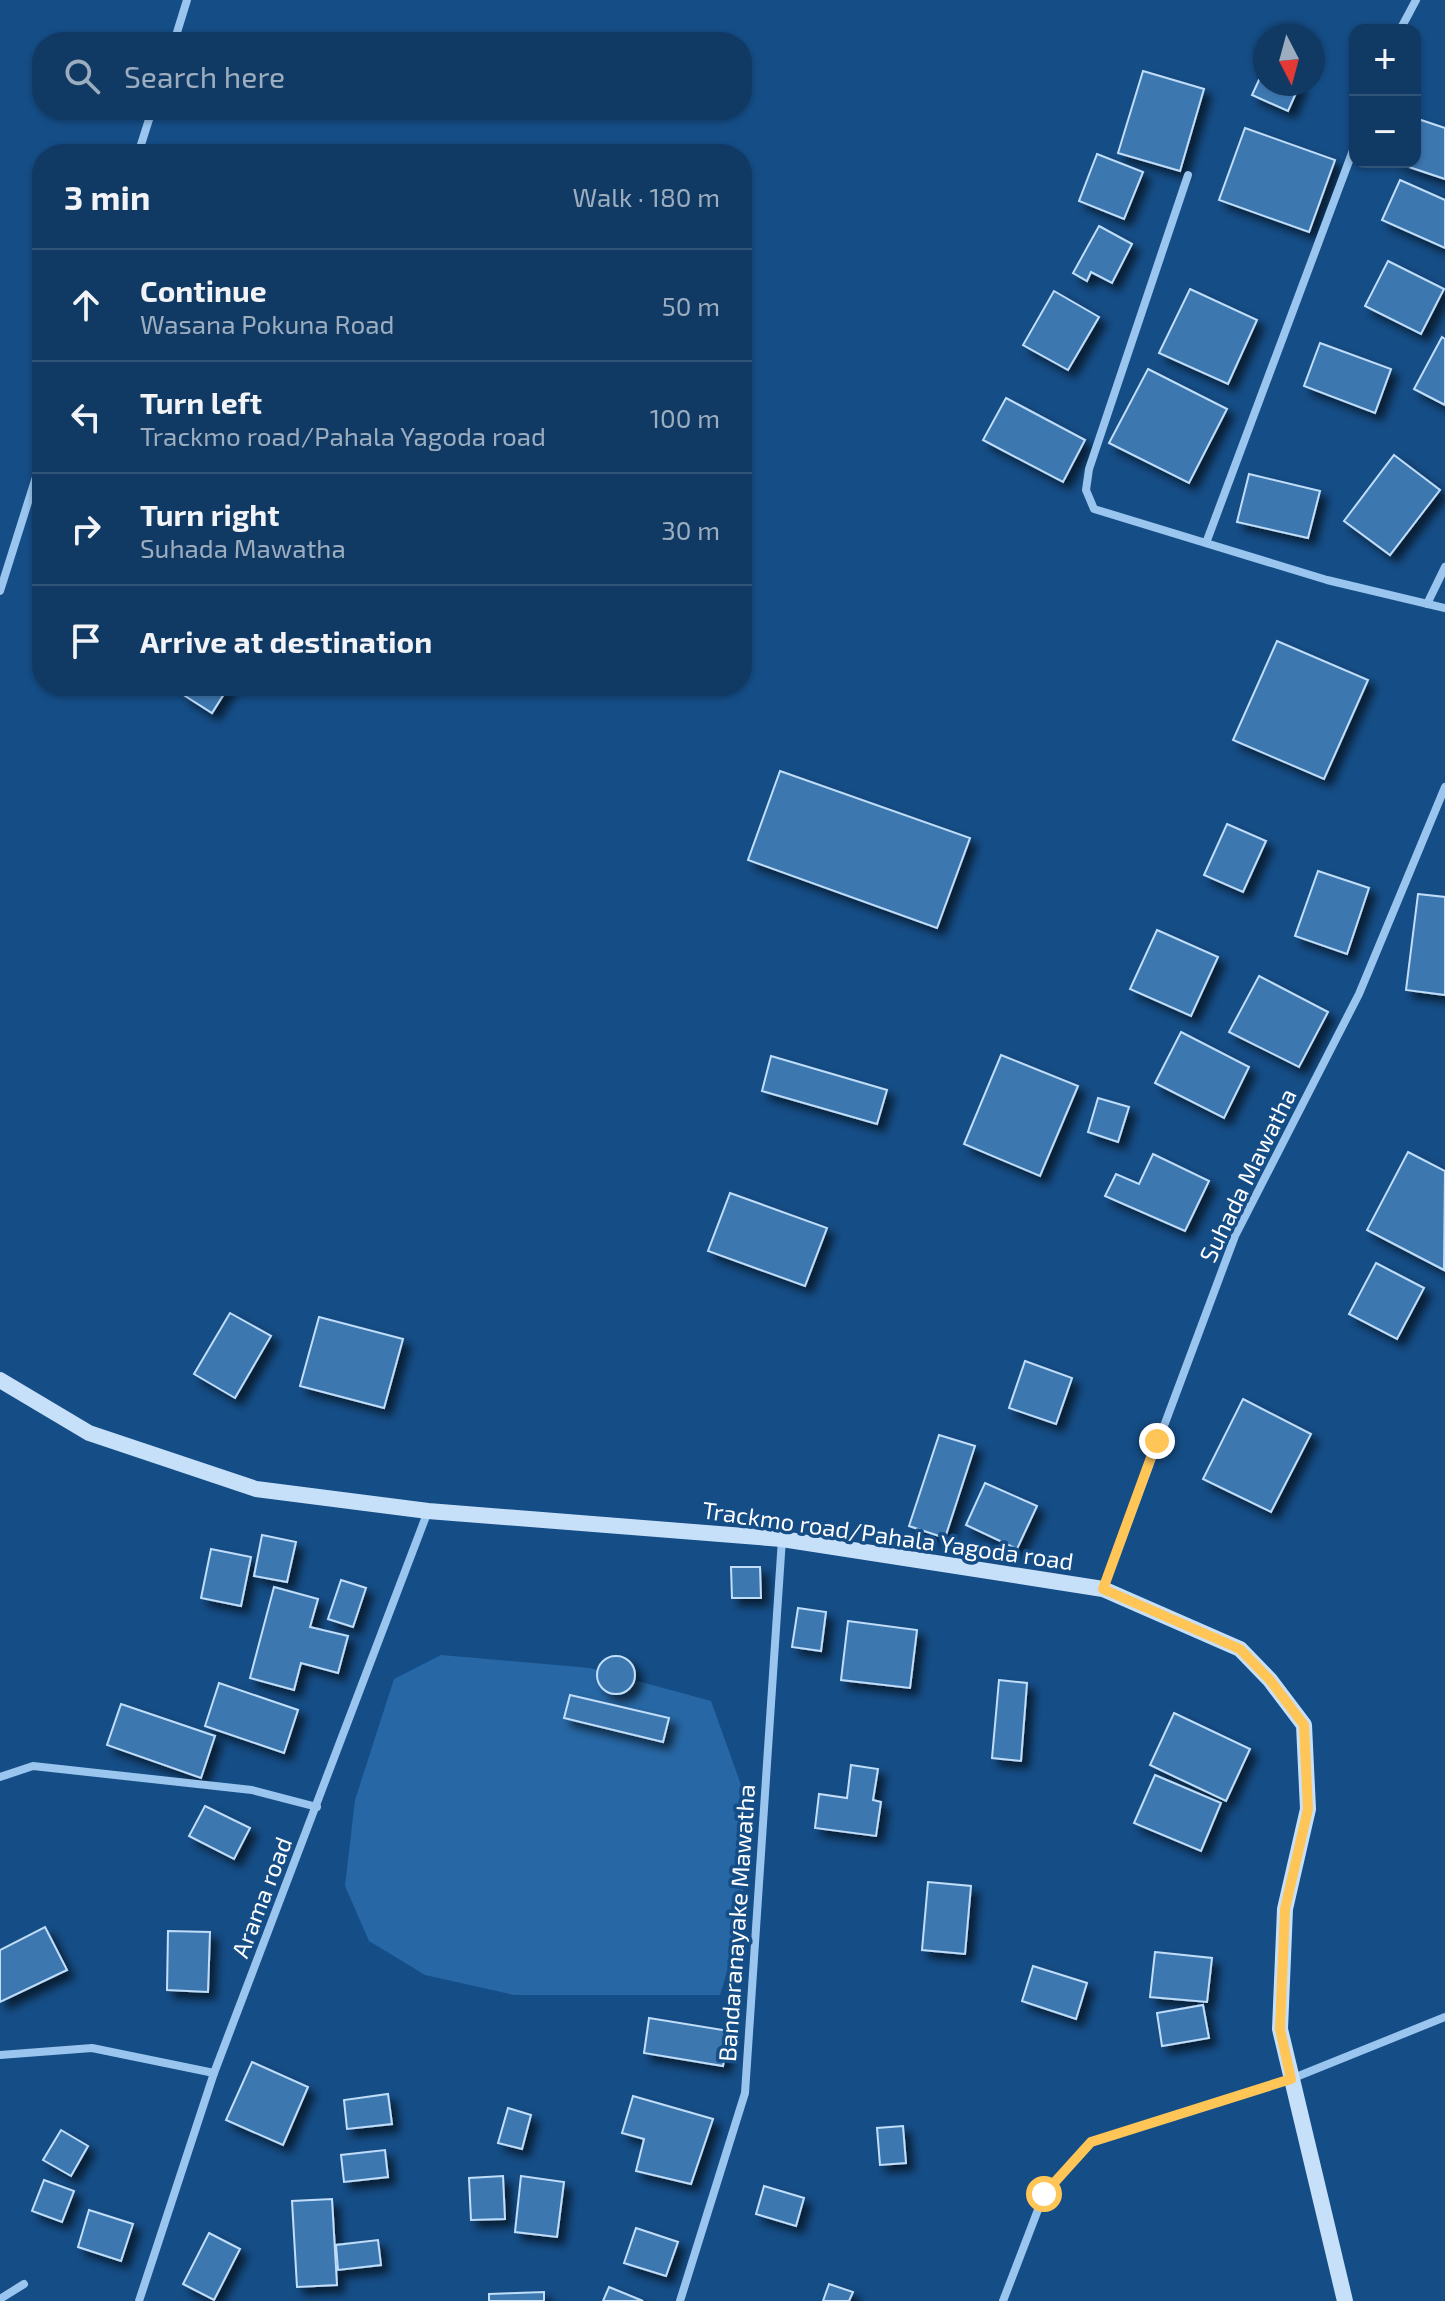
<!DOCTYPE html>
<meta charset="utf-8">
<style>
:root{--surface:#103a64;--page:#19416a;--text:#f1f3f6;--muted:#9cadbf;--line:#305478}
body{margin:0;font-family:"Exo 2",sans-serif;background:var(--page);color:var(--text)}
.controls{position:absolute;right:24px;top:24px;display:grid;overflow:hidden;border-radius:16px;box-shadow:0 2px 6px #0004}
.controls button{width:72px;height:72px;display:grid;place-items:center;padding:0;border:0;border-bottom:2px solid var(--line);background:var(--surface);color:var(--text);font:40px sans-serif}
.compass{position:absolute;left:1253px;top:24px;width:72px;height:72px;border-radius:50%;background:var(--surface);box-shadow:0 2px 6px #0004;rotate:174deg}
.stop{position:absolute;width:24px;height:24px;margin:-18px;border:6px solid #ffc557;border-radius:50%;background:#fff}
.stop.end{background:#ffc557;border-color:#fff;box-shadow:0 2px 8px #0008}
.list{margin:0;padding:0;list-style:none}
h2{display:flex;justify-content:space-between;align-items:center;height:104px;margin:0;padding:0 32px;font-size:34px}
h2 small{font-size:26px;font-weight:400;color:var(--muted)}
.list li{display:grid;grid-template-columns:52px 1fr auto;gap:24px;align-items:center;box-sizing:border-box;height:112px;padding:0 32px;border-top:2px solid var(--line)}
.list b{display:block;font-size:30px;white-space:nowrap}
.list p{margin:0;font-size:26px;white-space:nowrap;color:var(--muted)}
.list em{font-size:26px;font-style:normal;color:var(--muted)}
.icon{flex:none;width:44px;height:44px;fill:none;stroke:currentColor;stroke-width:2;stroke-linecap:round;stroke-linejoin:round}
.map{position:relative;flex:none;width:1445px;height:2301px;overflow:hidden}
.search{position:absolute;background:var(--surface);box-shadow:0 2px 6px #0004;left:32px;top:32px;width:720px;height:88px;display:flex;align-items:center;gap:20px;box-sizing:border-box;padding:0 28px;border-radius:32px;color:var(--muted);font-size:30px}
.panel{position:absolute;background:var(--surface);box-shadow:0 2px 6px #0004;left:32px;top:144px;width:720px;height:552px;border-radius:32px}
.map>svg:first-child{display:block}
.green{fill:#2767a5}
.building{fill:#3d77b0;stroke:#c0defa;stroke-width:2;filter:url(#shadow)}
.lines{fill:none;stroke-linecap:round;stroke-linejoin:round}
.street{stroke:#9ac5ee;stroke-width:8}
.secondary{stroke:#c7e0fa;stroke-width:16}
.route{stroke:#ffc557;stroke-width:10}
.labels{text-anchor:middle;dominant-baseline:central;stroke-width:7;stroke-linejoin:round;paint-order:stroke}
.street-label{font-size:24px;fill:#fff;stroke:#154d86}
</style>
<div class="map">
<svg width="1445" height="2301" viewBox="0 0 1445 2301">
<defs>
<filter id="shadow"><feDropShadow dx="7" dy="7" stdDeviation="4" flood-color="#0009"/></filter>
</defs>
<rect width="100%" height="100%" fill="#154d86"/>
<!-- green -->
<polygon class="green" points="441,1655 590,1668 711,1701 750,1810 740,1928 720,1995 514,1995 425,1975 369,1941 345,1886 355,1800 394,1679"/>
<!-- building -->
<g class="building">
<polygon points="1265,67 1265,84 1300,84 1288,111 1252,95"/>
<polygon points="1143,71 1204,89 1180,171 1118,153"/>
<polygon points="1415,118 1445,128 1445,179 1394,162 1415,162"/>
<polygon points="1245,128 1335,160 1309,232 1219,200"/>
<polygon points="1097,154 1143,172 1124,219 1079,201"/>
<polygon points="1400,180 1445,200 1445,248 1382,220"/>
<polygon points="1099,226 1132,244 1112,283 1091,272 1087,281 1073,273"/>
<polygon points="1388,261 1444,289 1421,334 1365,306"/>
<polygon points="1190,289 1257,320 1228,384 1159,353"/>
<polygon points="1054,291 1099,317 1068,370 1023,345"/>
<polygon points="1442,337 1445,339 1445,405 1414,389"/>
<polygon points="1320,343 1391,369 1375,413 1304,386"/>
<polygon points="1148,369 1227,409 1189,483 1109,443"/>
<polygon points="1006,398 1085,440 1063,482 983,440"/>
<polygon points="1394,455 1440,490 1390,555 1344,521"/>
<polygon points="1249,474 1320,491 1308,538 1237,522"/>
<polygon points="1277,641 1368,680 1324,779 1233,740"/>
<polygon points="187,686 229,686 212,713 182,694"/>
<polygon points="780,771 970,838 937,928 748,860"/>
<polygon points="1227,824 1266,841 1243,892 1204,875"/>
<polygon points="1318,871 1369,888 1347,954 1295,936"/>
<polygon points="1418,894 1445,897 1445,995 1406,990"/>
<polygon points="1157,930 1218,957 1191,1016 1130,989"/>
<polygon points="1259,976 1328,1012 1299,1067 1229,1032"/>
<polygon points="1181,1032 1249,1067 1224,1118 1155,1083"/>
<polygon points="1001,1055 1078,1086 1040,1176 964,1144"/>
<polygon points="771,1056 887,1090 877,1124 762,1091"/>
<polygon points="1098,1098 1129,1107 1118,1142 1088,1132"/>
<polygon points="1408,1152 1445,1171 1444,1270 1367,1230"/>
<polygon points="1153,1154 1209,1181 1185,1231 1105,1196 1116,1174 1139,1184"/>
<polygon points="730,1193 827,1228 805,1286 708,1251"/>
<polygon points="1376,1263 1424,1288 1397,1339 1349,1314"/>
<polygon points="230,1313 271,1336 235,1398 194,1374"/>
<polygon points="319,1317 403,1339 384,1408 300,1386"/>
<polygon points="1025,1361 1072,1378 1056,1424 1009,1408"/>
<polygon points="1243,1399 1311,1434 1271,1512 1203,1479"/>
<polygon points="939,1435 975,1446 945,1538 909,1526"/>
<polygon points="985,1483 1037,1506 1017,1549 966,1525"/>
<polygon points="262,1535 296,1542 287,1582 254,1576"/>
<polygon points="211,1549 251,1557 241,1606 201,1598"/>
<polygon points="731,1567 760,1567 761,1598 732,1598"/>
<polygon points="341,1580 366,1588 353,1627 328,1619"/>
<polygon points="274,1587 318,1599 310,1627 348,1636 338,1673 301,1663 294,1690 250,1678"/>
<polygon points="798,1608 826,1612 821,1651 792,1647"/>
<polygon points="848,1621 917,1630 910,1688 841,1680"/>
<circle cx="616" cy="1675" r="19"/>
<polygon points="999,1680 1027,1683 1021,1761 992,1758"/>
<polygon points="219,1683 298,1710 284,1753 205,1726"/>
<polygon points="570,1695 669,1718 663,1742 564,1718"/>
<polygon points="121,1704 215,1736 201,1778 107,1745"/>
<polygon points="1174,1713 1250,1749 1226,1801 1150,1765"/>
<polygon points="851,1765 878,1769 873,1800 881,1802 876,1836 815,1828 819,1794 847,1798"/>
<polygon points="1155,1775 1221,1803 1201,1851 1134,1823"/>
<polygon points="205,1806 250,1828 234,1859 189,1836"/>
<polygon points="928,1882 971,1886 965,1954 922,1950"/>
<polygon points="45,1927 67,1970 0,2002 0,1950"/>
<polygon points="168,1931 210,1932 208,1992 167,1990"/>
<polygon points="1155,1952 1212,1958 1207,2002 1150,1997"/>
<polygon points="1033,1966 1087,1983 1076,2019 1022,2001"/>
<polygon points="1203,2005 1209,2038 1162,2046 1157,2013"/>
<polygon points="649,2018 729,2031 723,2066 644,2053"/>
<polygon points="252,2062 308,2087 283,2145 226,2120"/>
<polygon points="388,2094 392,2124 347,2129 344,2100"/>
<polygon points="633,2096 713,2119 691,2184 636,2171 644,2139 622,2133"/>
<polygon points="508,2108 531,2115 522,2149 498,2143"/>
<polygon points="903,2126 906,2163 880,2165 877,2128"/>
<polygon points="61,2130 88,2146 71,2176 43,2160"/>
<polygon points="385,2150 388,2177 344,2182 341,2155"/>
<polygon points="503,2176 505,2219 471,2220 469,2178"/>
<polygon points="521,2176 564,2182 557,2237 515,2232"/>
<polygon points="44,2180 74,2191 62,2222 32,2211"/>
<polygon points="764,2186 804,2198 796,2226 756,2214"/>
<polygon points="332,2199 337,2285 297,2287 292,2201"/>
<polygon points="89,2210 133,2224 121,2261 78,2247"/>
<polygon points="636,2228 678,2242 666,2276 624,2263"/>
<polygon points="209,2233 240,2249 214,2300 183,2284"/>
<polygon points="378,2240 381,2265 338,2270 336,2245"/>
<polygon points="829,2284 853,2292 849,2301 823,2301"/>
<polygon points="609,2287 643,2301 603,2301"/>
<polygon points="544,2292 544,2301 489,2301 489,2294"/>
</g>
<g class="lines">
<!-- street -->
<g class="street">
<polyline points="1400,30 1416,0"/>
<polyline points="174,42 187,0"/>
<polyline points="138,154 152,110"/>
<polyline points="1188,175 1089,469 1086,490 1094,509 1327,580 1445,608"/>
<polyline points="1206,543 1355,145"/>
<polyline points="0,591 42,458"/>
<polyline points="1427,604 1445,567"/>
<polyline points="1103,1589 1235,1236 1359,994 1445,787"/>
<polyline points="0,1777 33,1766 252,1790 317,1807"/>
<polyline points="0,2055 92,2048 214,2073"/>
<polyline points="0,2299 24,2284"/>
<polyline points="139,2301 214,2073 428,1511"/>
<polyline points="680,2301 745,2093 782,1539"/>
<polyline points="1003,2301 1044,2194 1091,2142 1291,2079 1445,2017"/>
</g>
<!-- secondary -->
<polyline class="secondary" points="0,1380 89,1433 256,1489 428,1511 782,1539 1103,1589 1240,1649 1270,1680 1304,1725 1308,1809 1285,1909 1280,2029 1345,2301"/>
</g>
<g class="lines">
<!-- route -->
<polyline class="route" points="1044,2194 1091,2142 1291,2079 1280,2029 1285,1909 1308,1809 1304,1725 1270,1680 1240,1649 1103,1589 1157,1441"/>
</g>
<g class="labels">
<!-- street labels -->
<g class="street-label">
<text transform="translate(1247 1175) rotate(-64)">Suhada Mawatha</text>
<text transform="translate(888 1535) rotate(8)">Trackmo road/Pahala Yagoda road</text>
<text transform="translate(261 1897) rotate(-69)">Arama road</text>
<text transform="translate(736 1923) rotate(-86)">Bandaranayake Mawatha</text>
</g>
</g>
</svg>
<div class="controls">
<button>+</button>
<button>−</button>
</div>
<svg class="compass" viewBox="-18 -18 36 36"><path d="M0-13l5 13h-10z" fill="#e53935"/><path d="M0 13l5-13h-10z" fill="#9cadbf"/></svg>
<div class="stop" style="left:1044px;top:2194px"></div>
<div class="stop end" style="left:1157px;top:1441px"></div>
<div class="search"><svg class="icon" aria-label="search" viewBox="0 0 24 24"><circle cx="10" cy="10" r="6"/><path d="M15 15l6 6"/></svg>Search here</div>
<section class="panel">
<h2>3 min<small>Walk · 180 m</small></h2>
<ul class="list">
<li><svg class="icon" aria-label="ahead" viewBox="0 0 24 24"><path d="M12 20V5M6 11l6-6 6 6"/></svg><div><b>Continue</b><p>Wasana Pokuna Road</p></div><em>50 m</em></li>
<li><svg class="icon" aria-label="left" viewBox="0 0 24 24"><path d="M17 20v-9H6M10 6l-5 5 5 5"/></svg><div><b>Turn left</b><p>Trackmo road/Pahala Yagoda road</p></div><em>100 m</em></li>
<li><svg class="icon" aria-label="right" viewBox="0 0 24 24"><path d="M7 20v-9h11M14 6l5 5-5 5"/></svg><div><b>Turn right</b><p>Suhada Mawatha</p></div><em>30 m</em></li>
<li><svg class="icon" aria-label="arrive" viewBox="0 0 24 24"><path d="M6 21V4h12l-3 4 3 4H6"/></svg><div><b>Arrive at destination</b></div></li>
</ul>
</section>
</div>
